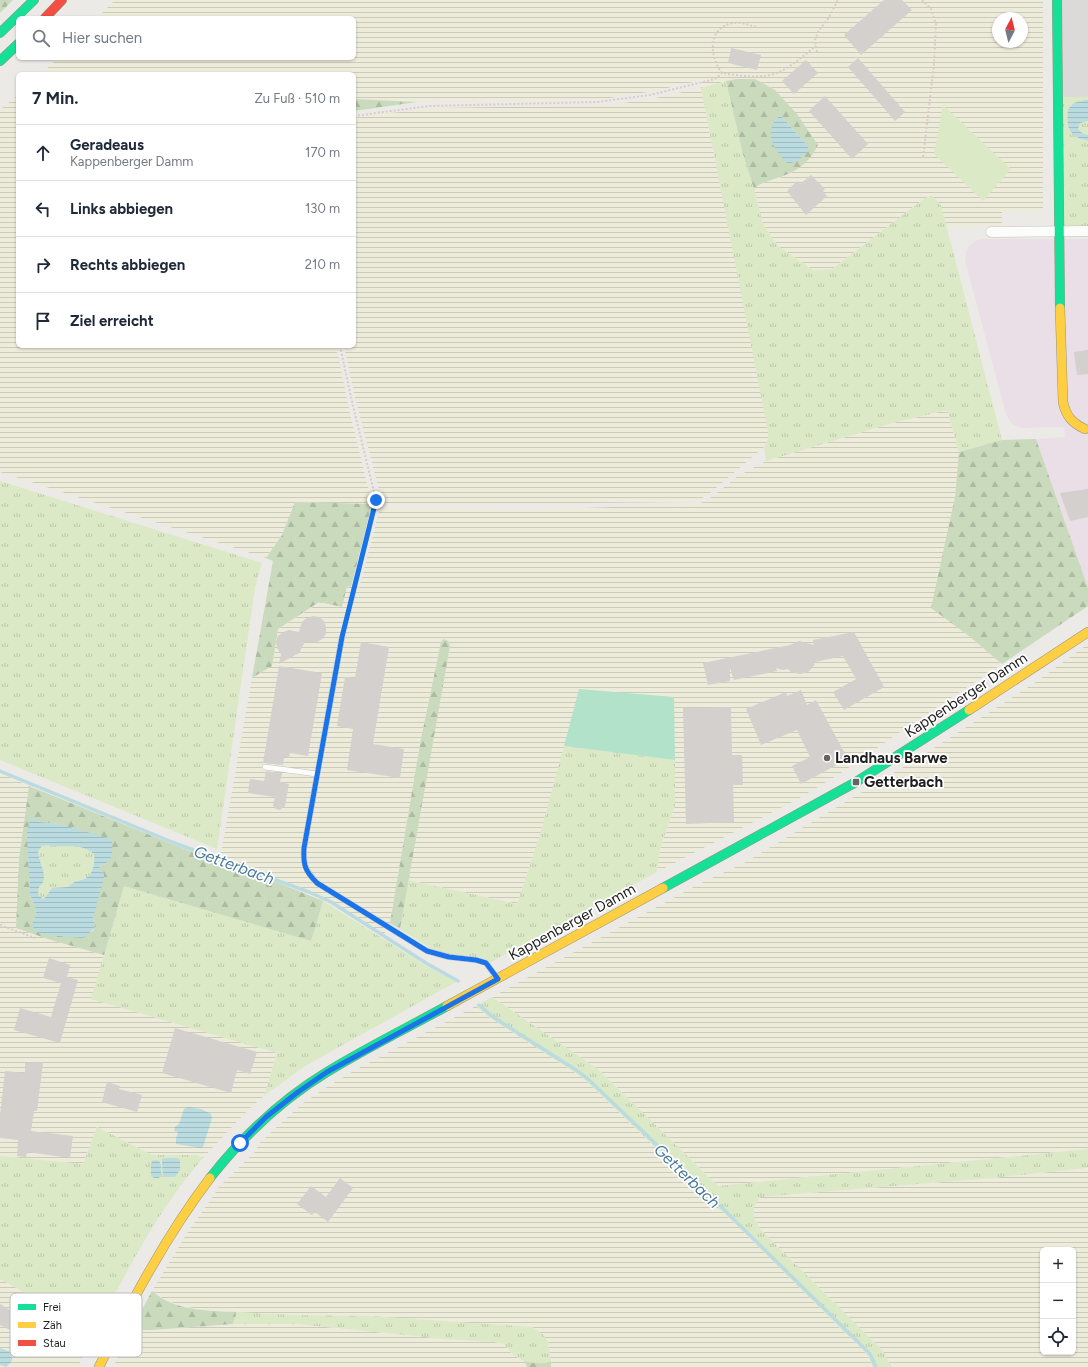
<!DOCTYPE html>
<html lang="de">
<meta charset="utf-8">
<style>
:root{--surface:#fff;--page:#f6f6f7;--text:#1f2937;--muted:#747a83;--line:#e0e1e3}
body{margin:0;font-family:Figtree,sans-serif;background:var(--page);color:var(--text)}
.controls{position:absolute;right:12px;bottom:12px;display:grid;overflow:hidden;border-radius:6px;box-shadow:0 1px 3px #0004}
.controls button{width:36px;height:36px;display:grid;place-items:center;padding:0;border:0;border-bottom:1px solid var(--line);background:var(--surface);color:var(--text);font:20px sans-serif}
.compass{position:absolute;left:992px;top:12px;width:36px;height:36px;border-radius:50%;background:var(--surface);box-shadow:0 1px 3px #0004;rotate:7deg}
.stop{position:absolute;width:12px;height:12px;margin:-9px;border:3px solid #1a73e8;border-radius:50%;background:#fff}
.stop.end{background:#1a73e8;border-color:#fff;box-shadow:0 1px 4px #0008}
.list{margin:0;padding:0;list-style:none}
h2{display:flex;justify-content:space-between;align-items:center;height:52px;margin:0;padding:0 16px;font-size:17px}
h2 small{font-size:13px;font-weight:400;color:var(--muted)}
.list li{display:grid;grid-template-columns:26px 1fr auto;gap:12px;align-items:center;box-sizing:border-box;height:56px;padding:0 16px;border-top:1px solid var(--line)}
.list b{display:block;font-size:15px;white-space:nowrap}
.list p{margin:0;font-size:13px;white-space:nowrap;color:var(--muted)}
.list em{font-size:13px;font-style:normal;color:var(--muted)}
.icon{flex:none;width:22px;height:22px;fill:none;stroke:currentColor;stroke-width:2;stroke-linecap:round;stroke-linejoin:round}
.map{position:relative;flex:none;width:1088px;height:1367px;overflow:hidden}
.search{position:absolute;background:var(--surface);box-shadow:0 1px 3px #0004;left:16px;top:16px;width:340px;height:44px;display:flex;align-items:center;gap:10px;box-sizing:border-box;padding:0 14px;border-radius:6px;color:var(--muted);font-size:15px}
.panel{position:absolute;background:var(--surface);box-shadow:0 1px 3px #0004;left:16px;top:72px;width:340px;height:276px;border-radius:6px}
.map>svg:first-child{display:block}
.residential{fill:#dbdad8}
.industrial{fill:#eadfe6}
.farmland{fill:url(#farmland-rules);fill-rule:evenodd}
.grass{fill:url(#grass-tufts)}
.forest{fill:url(#forest-firs);fill-rule:evenodd}
.garden{fill:#dce9c6}
.pitch{fill:#b3e2ca}
.water{fill:url(#water-rules);fill-rule:evenodd}
.lines{fill:none;stroke-linecap:round;stroke-linejoin:round}
.stream{stroke:#badbdf;stroke-width:3.5}
.building{fill:#d3d0ce}
.lane-casing{stroke:#c3c2c1;stroke-width:6}
.street-casing{stroke:#c3c2c1;stroke-width:11}
.fast-casing{stroke:#96957f;stroke-width:10}
.slow-casing{stroke:#96957f;stroke-width:10}
.jam-casing{stroke:#96957f;stroke-width:10}
.path{stroke:#d9cbca;stroke-width:2;stroke-dasharray:2 2;stroke-linecap:butt}
.lane{stroke:#fcfcfb;stroke-width:5}
.street{stroke:#fcfcfb;stroke-width:10}
.fast{stroke:#16e098;stroke-width:9}
.slow{stroke:#ffcf43;stroke-width:9}
.jam{stroke:#f24e42;stroke-width:9}
.route{stroke:#1a73e8;stroke-width:5}
.poi-dot{fill:#666564;stroke:#fff;stroke-width:1.5}
.labels{text-anchor:middle;dominant-baseline:central;stroke-width:3.5;stroke-linejoin:round;paint-order:stroke}
.street-label{font-size:15px;fill:#1e1e1e;stroke:#fff}
.poi-label{font-size:15px;font-weight:bold;fill:#1e1e1e;stroke:#fff;text-anchor:start}
.water-label{font-size:16px;font-style:italic;fill:#46789c;stroke:#fff}
.key{fill:#fff;stroke:#bcbcbc;stroke-width:1}
.key-label{font-size:11px;fill:#1e1e1e}
</style>
<div class="map">
<svg width="1088" height="1367" viewBox="0 0 1088 1367">
<defs>
<pattern id="farmland-rules" width="6" height="5" patternUnits="userSpaceOnUse"><rect width="6" height="5" fill="#edecda"/><path d="M0 2.5h6" fill="none" stroke="#cbcabb"/></pattern>
<pattern id="grass-tufts" width="24" height="20" patternUnits="userSpaceOnUse"><rect width="24" height="20" fill="#dce9c6"/><path d="M3 7l-1-3M5 7V3M7 7l1-3M15 17l-1-3M17 17v-4M19 17l1-3" fill="none" stroke="#bcc7aa"/></pattern>
<pattern id="forest-firs" width="22" height="20" patternUnits="userSpaceOnUse"><rect width="22" height="20" fill="#c9dabd"/><path d="M5 1l3.5 6h-7zM16 11l3.5 6h-7z" fill="#acbba2"/></pattern>
<pattern id="water-rules" width="6" height="5" patternUnits="userSpaceOnUse"><rect width="6" height="5" fill="#badbdf"/><path d="M0 2.5h6" fill="none" stroke="#9fbcbf"/></pattern>
</defs>
<rect width="100%" height="100%" fill="#eceae7"/>
<!-- residential -->
<polygon class="residential" points="1062,0 1088,0 1088,97 1063,97"/>
<!-- industrial -->
<polygon class="industrial" points="981,239 1088,239 1088,588 1036,439 1065,437 1064,427 1022,428 1012,424 1006,415 965,260 966,252 969,246 975,241"/>
<!-- farmland -->
<g class="farmland">
<path d="M115,0h928v209l-4,3h-37v14l-57,1 -4,-22 -9,-8 -7,1 -93,71 -19,1 -35,-24 -15,-22 -9,-35 5,-5 30,-9 29,-30 -43,-55 -20,-11h-19l-35,9 68,344 -1,6 -4,9 -55,47 -14,8 -314,3 -2,-15 -25,-97 -10,-47h10v-228l26,-4 62,-6 170,-3 43,-7 46,-10 1,-8 -48,11 -57,9 -180,2 -63,-3v-25h-313l17,-16h296v-40h-257zM998,18h24v24h-24z"/>
<polygon points="18,95 18,346 336,346 349,409 372,504 295,502 282,535 266,558 0,472 0,110"/>
<polygon points="947,410 959,452 955,497 969,636 1002,664 913,723 841,773 796,800 657,872 660,849 675,805 674,737 539,838 517,904 408,880 450,646 448,641 444,639 441,642 420,744 390,923 384,934 321,896 260,872 220,859 252,678 272,665 278,629 347,585 359,588 380,508 527,510 699,504 713,496 738,476 766,461 889,424"/>
<polygon points="1088,644 1088,1149 718,1186 599,1070 492,997 697,885 744,863 920,757 1033,684"/>
<polygon points="0,773 29,786 19,859 16,928 51,940 104,955 92,999 277,1053 264,1096 247,1111 203,1158 197,1155 152,1155 97,1127 83,1164 0,1156"/>
<polygon points="476,1006 486,1015 582,1077 747,1235 842,1330 860,1346 868,1356 873,1367 551,1367 548,1342 292,1315 208,1311 183,1306 165,1300 152,1291 186,1235 220,1186 258,1149 256,1146 303,1103 327,1087 357,1069"/>
<path d="M1088,1168v199h-197l-8,-16 -123,-122 -6,-11v-12l6,-9 232,-19zM1043,1250h30v102h-30z"/>
<polygon points="0,1279 95,1331 78,1367 0,1367"/>
<polygon points="233,1324 296,1324 445,1339 494,1342 504,1344 513,1355 524,1361 527,1367 113,1367 131,1330 152,1330"/>
</g>
<!-- grass -->
<g class="grass">
<polygon points="726,81 743,154 754,189 763,224 778,246 813,270 832,269 925,198 932,196 941,205 1002,440 959,452 947,410 889,424 766,461 764,447 768,438 768,432 701,88"/>
<polygon points="1063,97 1088,97 1088,100 1085,100 1067,117 1086,141 1088,141 1088,226 1064,226"/>
<polygon points="1088,121 1088,135 1082,133 1078,129 1080,123"/>
<polygon points="0,481 262,563 255,588 217,849 0,760"/>
<polygon points="564,746 675,760 675,805 660,849 657,872 486,965 435,951 400,929 408,880 517,904 539,838"/>
<path d="M49,845c10,2 16,0 25,0 7,0 15,5 20,9l1,7 -3,11 -6,6 -7,2 -11,7 -16,1 -8,11 -5,-3c-3,-10 3,-9 5,-17 1,-7 -6,-20 -6,-29l4,-4z"/>
<polygon points="124,886 311,941 323,901 425,965 456,982 305,1066 264,1096 277,1053 91,999"/>
<path d="M492,997l107,73 119,116 370,-37v19l-96,10 -232,19c-9,13 -8,18 0,32l123,122 8,16h-18l-5,-11 -8,-10 -18,-16 -95,-95 -165,-158 -96,-62 -10,-9z"/>
<path d="M97,1127l55,28h45l6,3c-45,51 -76,114 -108,173l-95,-52v-123l83,8z"/>
<path d="M236,1312l56,3 80,1 160,11c18,10 16,15 19,34l-6,3h-7l-14,-3 -11,-6 -9,-11 -10,-2 -49,-3 -149,-15h-63z"/>
</g>
<!-- forest -->
<g class="forest">
<polygon points="0,0 13,0 0,13"/>
<path d="M736,79h19l20,11 22,24 21,31c-10,20 -24,28 -44,34 -8,3 -14,4 -20,10l-11,-35 -17,-73zM781,116l27,30 -33,-26z"/>
<polygon points="354,99 417,102 354,111"/>
<polygon points="1036,439 1088,588 1088,606 1002,664 969,636 931,608 955,497 959,452 1002,440"/>
<polygon points="295,502 372,504 351,587 347,586 342,607 319,602 278,629 272,666 252,678 273,561 266,558 282,535"/>
<polygon points="444,639 448,641 450,646 400,929 390,923 420,744 441,642"/>
<path d="M29,786l158,64 72,25 64,26 -12,40 -187,-55 -20,69 -53,-15 -35,-12 3,-69zM37,820l3,2 19,2 35,11 14,28 -9,3 -6,52 2,9 -2,4 -6,3 -55,-10 3,-6 1,-9 -6,-14 -2,-49z"/>
<path d="M152,1291c4,3 9,7 13,9 21,11 48,11 71,12l-3,12 -81,6h-21z"/>
<path d="M524,1361c9,2 18,4 27,0v6h-24z"/>
</g>
<!-- garden -->
<polygon class="garden" points="943,105 1011,169 983,201 934,154"/>
<!-- pitch -->
<polygon class="pitch" points="579,689 674,697 675,760 564,746"/>
<!-- water -->
<g class="water">
<path d="M1085,100h3v21l-8,2 -2,6 4,4 6,2v6c-19,-5 -22,-12 -20,-32l6,-6z"/>
<path d="M781,116l27,30v5c-6,6 -12,13 -21,12 -13,-14 -24,-29 -9,-46z"/>
<path d="M34,818l6,4 19,2 52,15c2,5 2,19 -3,23 -2,2 -6,3 -9,4l1,4 4,4v4l-11,40 2,9c-3,5 -8,7 -12,11l-37,-3 -11,-4 -3,-7 3,-6 1,-9 -6,-14 -3,-62 3,-14zM49,845c19,4 27,-4 45,9 1,8 0,19 -8,24 -7,4 -10,1 -18,9l-16,1 -8,11 -5,-3c-3,-10 3,-9 5,-17 1,-8 -6,-20 -6,-28l4,-5z"/>
<polygon points="188,1107 201,1109 211,1114 212,1118 203,1147 201,1148 176,1144 176,1138 178,1132 174,1131 175,1127 179,1124 184,1109"/>
<polygon points="166,1158 177,1158 180,1160 180,1170 175,1177 163,1177 162,1162 162,1159"/>
<path d="M156,1160l3,1c3,4 3,13 0,17h-5l-3,-2v-12l1,-3z"/>
<path d="M0,1348l11,4c3,7 1,10 -5,15l-6,-2z"/>
</g>
<g class="lines">
<!-- stream -->
<g class="stream">
<polyline points="0,771 177,844 309,892 331,902 426,963 458,981"/>
<polyline points="479,1005 493,1017 576,1070 588,1079 702,1188 861,1345 870,1354 876,1367"/>
</g>
</g>
<!-- building -->
<g class="building">
<polygon points="884,0 902,0 912,10 861,55 844,35"/>
<polygon points="731,48 761,55 757,70 728,63"/>
<polygon points="858,58 905,112 895,121 848,67"/>
<polygon points="806,60 818,73 794,94 782,81"/>
<polygon points="825,96 868,144 852,159 809,111"/>
<polygon points="811,175 825,189 823,191 827,196 806,215 787,191 797,181 800,184"/>
<polygon points="1088,350 1088,374 1077,375 1074,352"/>
<polygon points="1088,489 1088,517 1070,521 1060,493"/>
<polygon points="313,616 319,617 324,621 326,627 326,634 322,639 317,642 305,642 299,653 279,664 281,654 277,648 276,642 278,636 283,632 289,630 299,632 302,622 307,618"/>
<polygon points="854,632 884,687 844,710 833,692 856,679 843,656 815,662 814,666 808,672 800,674 791,672 788,669 783,670 776,668 777,671 734,680 730,668 730,681 708,685 703,663 790,645 799,641 814,645 813,640"/>
<polygon points="361,642 389,647 373,744 404,749 400,778 347,770 353,729 337,726 345,677 355,678"/>
<polygon points="279,666 322,673 308,756 290,753 289,758 284,757 283,765 263,763"/>
<polygon points="801,690 807,705 816,700 848,759 801,784 792,766 810,757 797,730 761,745 746,709 786,692 787,696"/>
<polygon points="731,707 732,755 742,755 743,785 733,785 734,822 686,824 683,708"/>
<polygon points="266,771 282,773 280,782 289,784 285,806 280,810 276,809 273,806 275,797 248,793 250,779 264,781"/>
<polygon points="49,958 70,965 67,977 78,980 60,1043 14,1030 20,1008 51,1017 61,983 43,978"/>
<polygon points="175,1028 257,1052 250,1074 237,1070 231,1093 162,1073"/>
<polygon points="43,1062 37,1111 34,1111 31,1131 73,1136 70,1158 27,1152 26,1157 17,1156 18,1140 0,1138 0,1116 5,1071 25,1073 25,1063"/>
<polygon points="107,1082 120,1086 119,1089 142,1095 137,1112 102,1102"/>
<polygon points="340,1178 353,1188 328,1222 315,1212 312,1215 297,1204 311,1186 326,1197"/>
<polygon points="15,1302 31,1311 18,1334 0,1325 0,1304 10,1310"/>
</g>
<g class="lines">
<defs>
<g id="lane">
<path d="M342,637l-38,211c-1,17 2,23 13,35l110,68 22,6 27,3 10,3 11,15"/>
<polyline points="265,767 317,774"/>
</g>
<polyline id="street" points="991,232 1088,231"/>
<g id="fast">
<polyline points="1057,0 1060,308"/>
<polyline points="0,33 34,0"/>
<polyline points="0,61 18,44"/>
<polyline points="663,888 856,782 969,710"/>
<path d="M210,1178c33,-42 71,-78 117,-106 39,-24 80,-44 120,-66"/>
</g>
<g id="slow">
<path d="M1060,308l3,94c3,14 9,21 22,27"/>
<polyline points="969,710 1088,632"/>
<polyline points="447,1006 663,888"/>
<path d="M99,1367c32,-65 67,-131 111,-189"/>
</g>
<polyline id="jam" points="45,18 62,0"/>
</defs>
<!-- lane casing -->
<use href="#lane" class="lane-casing"/>
<!-- street casing -->
<use href="#street" class="street-casing"/>
<!-- fast casing -->
<use href="#fast" class="fast-casing"/>
<!-- slow casing -->
<use href="#slow" class="slow-casing"/>
<!-- jam casing -->
<use href="#jam" class="jam-casing"/>
<!-- path -->
<g class="path">
<polyline points="922,0 931,9 936,24 934,64 923,158"/>
<path d="M756,27c-7,-2 -15,-5 -22,-4 -27,4 -25,33 -12,50 19,3 44,7 61,-3 12,-6 22,-16 33,-24"/>
<polyline points="817,52 815,40 819,30 828,19 838,0"/>
<polyline points="354,116 429,106 597,102 650,95 715,79 722,73"/>
<polyline points="340,346 353,406 376,500 344,630"/>
<polyline points="0,925 35,938"/>
</g>
<!-- lane -->
<use href="#lane" class="lane"/>
<!-- street -->
<use href="#street" class="street"/>
<!-- fast -->
<use href="#fast" class="fast"/>
<!-- slow -->
<use href="#slow" class="slow"/>
<!-- jam -->
<use href="#jam" class="jam"/>
</g>
<g class="lines">
<!-- route -->
<path class="route" d="M240,1143l26,-26 32,-25 29,-20 171,-93 -12,-16 -10,-3 -27,-3 -22,-6 -110,-68c-12,-12 -14,-18 -13,-35l38,-211 34,-137"/>
</g>
<!-- markers -->
<g class="poi-dot">
<circle cx="827" cy="758" r="4"/>
<rect x="852" y="778" width="8" height="8" rx="2"/>
</g>
<g class="labels">
<!-- street labels -->
<g class="street-label">
<text transform="translate(966 695) rotate(-33)">Kappenberger Damm</text>
<text transform="translate(572 922) rotate(-29)">Kappenberger Damm</text>
</g>
<!-- poi labels -->
<g class="poi-label">
<text x="835" y="758">Landhaus Barwe</text>
<text x="864" y="782">Getterbach</text>
</g>
<!-- water labels -->
<g class="water-label">
<text transform="translate(234 865) rotate(20)">Getterbach</text>
<text transform="translate(687 1176) rotate(44)">Getterbach</text>
</g>
</g>
<!-- legend -->
<rect x="10" y="1293" width="132" height="64" rx="6" class="key"/>
<rect x="18" y="1304" width="18" height="6" fill="#16e098"/>
<rect x="18" y="1322" width="18" height="6" fill="#ffcf43"/>
<rect x="18" y="1340" width="18" height="6" fill="#f24e42"/>
<g class="key-label">
<text x="43" y="1311">Frei</text>
<text x="43" y="1329">Zäh</text>
<text x="43" y="1347">Stau</text>
</g>
</svg>
<div class="controls">
<button>+</button>
<button>−</button>
<button><svg class="icon" aria-label="locate" viewBox="0 0 24 24"><circle cx="12" cy="12" r="6"/><path d="M12 2v4M12 18v4M2 12h4M18 12h4"/></svg></button>
</div>
<svg class="compass" viewBox="-18 -18 36 36"><path d="M0-13l5 13h-10z" fill="#e53935"/><path d="M0 13l5-13h-10z" fill="#747a83"/></svg>
<div class="stop" style="left:240px;top:1143px"></div>
<div class="stop end" style="left:376px;top:500px"></div>
<div class="search"><svg class="icon" aria-label="search" viewBox="0 0 24 24"><circle cx="10" cy="10" r="6"/><path d="M15 15l6 6"/></svg>Hier suchen</div>
<section class="panel">
<h2>7 Min.<small>Zu Fuß · 510 m</small></h2>
<ul class="list">
<li><svg class="icon" aria-label="ahead" viewBox="0 0 24 24"><path d="M12 20V5M6 11l6-6 6 6"/></svg><div><b>Geradeaus</b><p>Kappenberger Damm</p></div><em>170 m</em></li>
<li><svg class="icon" aria-label="left" viewBox="0 0 24 24"><path d="M17 20v-9H6M10 6l-5 5 5 5"/></svg><div><b>Links abbiegen</b></div><em>130 m</em></li>
<li><svg class="icon" aria-label="right" viewBox="0 0 24 24"><path d="M7 20v-9h11M14 6l5 5-5 5"/></svg><div><b>Rechts abbiegen</b></div><em>210 m</em></li>
<li><svg class="icon" aria-label="arrive" viewBox="0 0 24 24"><path d="M6 21V4h12l-3 4 3 4H6"/></svg><div><b>Ziel erreicht</b></div></li>
</ul>
</section>
</div>
